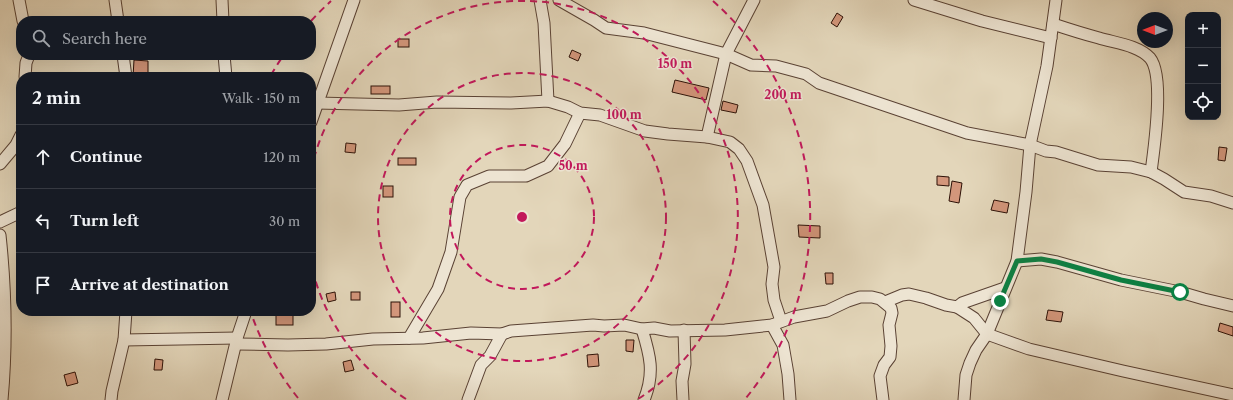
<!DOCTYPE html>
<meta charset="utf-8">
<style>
:root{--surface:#171b24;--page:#242831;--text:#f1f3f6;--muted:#9ea1a6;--line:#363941}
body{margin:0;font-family:"Libre Caslon Text",serif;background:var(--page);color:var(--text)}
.controls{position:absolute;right:12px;top:12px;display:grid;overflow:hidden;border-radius:8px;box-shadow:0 4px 16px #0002}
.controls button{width:36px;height:36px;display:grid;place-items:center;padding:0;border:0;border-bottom:1px solid var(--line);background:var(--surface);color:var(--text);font:20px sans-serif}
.compass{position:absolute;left:1137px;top:12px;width:36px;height:36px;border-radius:50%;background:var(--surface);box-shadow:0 4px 16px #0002;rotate:270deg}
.stop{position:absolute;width:12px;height:12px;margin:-9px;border:3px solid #0b8043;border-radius:50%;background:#fff}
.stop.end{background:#0b8043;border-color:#fff;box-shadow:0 1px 4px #0008}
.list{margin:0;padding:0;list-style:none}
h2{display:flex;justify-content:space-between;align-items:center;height:52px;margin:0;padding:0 16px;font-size:17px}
h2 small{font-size:13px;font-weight:400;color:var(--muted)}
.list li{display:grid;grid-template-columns:26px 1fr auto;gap:12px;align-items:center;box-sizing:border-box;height:64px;padding:0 16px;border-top:1px solid var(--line)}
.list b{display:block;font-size:15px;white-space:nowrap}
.list em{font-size:13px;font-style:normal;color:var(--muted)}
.icon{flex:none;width:22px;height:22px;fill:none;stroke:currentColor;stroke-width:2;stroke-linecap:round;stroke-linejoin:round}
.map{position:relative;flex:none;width:1233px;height:400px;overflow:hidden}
.search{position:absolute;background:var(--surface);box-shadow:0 4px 16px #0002;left:16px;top:16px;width:300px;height:44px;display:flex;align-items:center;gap:10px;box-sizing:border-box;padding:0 14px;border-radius:16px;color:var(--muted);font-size:15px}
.panel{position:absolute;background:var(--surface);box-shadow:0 4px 16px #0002;left:16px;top:72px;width:300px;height:244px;border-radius:16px}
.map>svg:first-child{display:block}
.building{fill:#d3967b;stroke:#2d1107}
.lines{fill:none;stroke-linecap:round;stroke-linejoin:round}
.street-casing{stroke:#5a4234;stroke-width:13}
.street{stroke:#ede4d2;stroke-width:11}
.route{stroke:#0b8043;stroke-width:5}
.ring{fill:none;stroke:#c2185b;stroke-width:2;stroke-dasharray:7 5}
.centre{fill:#c2185b;stroke:#ede4d2;stroke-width:2}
.ring-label{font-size:12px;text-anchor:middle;font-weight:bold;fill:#c2185b;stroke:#ede4d2;stroke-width:3;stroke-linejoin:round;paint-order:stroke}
</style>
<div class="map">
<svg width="1233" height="400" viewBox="0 0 1233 400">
<rect width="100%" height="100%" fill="#e3d6ba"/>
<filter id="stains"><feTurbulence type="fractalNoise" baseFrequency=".005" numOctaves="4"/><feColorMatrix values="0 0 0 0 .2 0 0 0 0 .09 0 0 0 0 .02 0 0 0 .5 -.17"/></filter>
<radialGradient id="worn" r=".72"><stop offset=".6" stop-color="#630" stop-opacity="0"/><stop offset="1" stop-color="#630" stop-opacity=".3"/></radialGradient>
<!-- building -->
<g class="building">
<polygon points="837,13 843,17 837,27 831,23"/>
<rect x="398" y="39" width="11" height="8"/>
<polygon points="572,50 581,54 578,61 569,57"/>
<polygon points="134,60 148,61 148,77 133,77"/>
<polygon points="675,80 709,88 706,100 672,92"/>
<rect x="371" y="86" width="19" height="8"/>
<polygon points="723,101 738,105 736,113 721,110"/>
<polygon points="346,143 356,144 355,153 345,152"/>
<polygon points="1219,147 1227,148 1225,161 1218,160"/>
<rect x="398" y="158" width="18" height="7"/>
<polygon points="937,176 949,177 949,186 937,185"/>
<polygon points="952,181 962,183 959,203 949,201"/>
<rect x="383" y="186" width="10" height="11"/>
<polygon points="994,200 1009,203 1007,213 991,210"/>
<polygon points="798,225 820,226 820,238 799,237"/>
<polygon points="825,273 833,273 833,284 826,284"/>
<polygon points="335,292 336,300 328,302 326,294"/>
<rect x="351" y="292" width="9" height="8"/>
<rect x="391" y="302" width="9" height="15"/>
<polygon points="1048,310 1063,312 1061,322 1046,320"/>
<rect x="276" y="311" width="17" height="14"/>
<polygon points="1220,323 1233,327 1233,336 1218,331"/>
<polygon points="626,340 634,340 633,352 626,351"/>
<polygon points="598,354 599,366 588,367 587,355"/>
<polygon points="155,359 163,360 162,370 154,370"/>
<polygon points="351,360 354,370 345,372 343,362"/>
<polygon points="75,372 78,383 67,386 64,375"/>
</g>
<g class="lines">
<defs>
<g id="street">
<polyline points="19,0 23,21"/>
<polyline points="115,0 118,21"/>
<polyline points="222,0 223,21"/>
<polyline points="540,0 544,23 548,101"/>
<polyline points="559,0 594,20 606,28 644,33 726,54 751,65 776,66 806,74 819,83 967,133 1030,145 1046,151 1056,152 1098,165 1131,167 1151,172 1164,179 1184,192 1211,196 1233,203"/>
<polyline points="914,0 982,21 1051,38"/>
<path d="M1053,24c15,5 31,10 46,14 16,5 39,7 51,20 15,18 4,91 1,114"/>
<polyline points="123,55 126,77"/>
<polyline points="224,55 226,77"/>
<polyline points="25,77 26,63 29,55"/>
<polyline points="317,103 399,105 437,102 511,103 548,101 568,107 580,113 600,115 645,131 668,134 707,137 730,142 739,149 747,161 763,205 774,267 772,284 774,300 781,321"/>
<polyline points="311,122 354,0"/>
<polyline points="707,137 726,54 754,0"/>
<polyline points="0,164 16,145 21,135"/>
<polyline points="0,222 21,212"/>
<path d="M0,235c6,56 7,110 2,165"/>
<polyline points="1017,261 1041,259 1057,262 1121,280 1180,292 1204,299 1233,306"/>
<polyline points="885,302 902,295 909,294 926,298 946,305 957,307 962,303 1005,288"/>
<polyline points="957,307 974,318 987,334 1029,349 1123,371 1233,395"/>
<polyline points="772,325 783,345 788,374 790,400"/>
<path d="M642,329c8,26 13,44 2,71"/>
<polyline points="409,338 438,289 451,252 460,197 467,185 489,176 526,176 548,166 565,144 580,113"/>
<polyline points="124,340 237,338"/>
<polyline points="237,344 288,345 326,344 373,339 423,338 471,333 502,334 511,331 593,325 604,326 624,325 642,329 654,328 670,331 725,330 772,325 794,317 827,311 848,301 860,297 872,297 880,299 891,308 892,313 889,325 891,346 890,357 884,365 880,376 883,400"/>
<polyline points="111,400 112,391 124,340 126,311"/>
<polyline points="222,400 237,338 246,311"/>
<polyline points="468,400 481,365 490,356 502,334"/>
<polyline points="683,400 682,381 685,364 684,330"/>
<polyline points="964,400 966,375 970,363 976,350 987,334 1017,261 1026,192 1030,145 1047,66 1056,0"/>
</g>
</defs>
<!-- street casing -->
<use href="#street" class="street-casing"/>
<!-- street -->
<use href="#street" class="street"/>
</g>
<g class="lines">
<!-- route -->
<polyline class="route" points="1000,301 1017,261 1041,259 1057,262 1121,280 1180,292"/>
</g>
<!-- distance rings -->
<g class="ring">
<circle cx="522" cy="217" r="72"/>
<circle cx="522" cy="217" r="144"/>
<path d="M406 399A216 216 0 0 1 311 264M311 170A216 216 0 1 1 638 399"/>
<path d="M298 398A288 288 0 0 1 251 313M271 75A288 288 0 0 1 283 56M311 21A288 288 0 0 1 331 1M713 1A288 288 0 0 1 746 398"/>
</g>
<circle cx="522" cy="217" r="6" class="centre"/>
<g class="ring-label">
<text x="675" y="68">150 m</text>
<text x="783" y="99">200 m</text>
<text x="624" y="119">100 m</text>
<text x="573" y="170">50 m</text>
</g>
<rect width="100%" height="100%" filter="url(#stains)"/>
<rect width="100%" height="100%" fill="url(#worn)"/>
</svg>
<div class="controls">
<button>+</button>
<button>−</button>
<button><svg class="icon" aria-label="locate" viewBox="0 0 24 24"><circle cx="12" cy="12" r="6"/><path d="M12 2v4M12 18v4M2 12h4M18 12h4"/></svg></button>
</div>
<svg class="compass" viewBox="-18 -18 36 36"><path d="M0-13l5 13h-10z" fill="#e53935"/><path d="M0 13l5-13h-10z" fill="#9ea1a6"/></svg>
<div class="stop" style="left:1180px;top:292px"></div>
<div class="stop end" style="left:1000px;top:301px"></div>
<div class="search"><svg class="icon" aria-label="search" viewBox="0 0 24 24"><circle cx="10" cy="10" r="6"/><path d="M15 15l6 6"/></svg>Search here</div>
<section class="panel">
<h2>2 min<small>Walk · 150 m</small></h2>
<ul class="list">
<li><svg class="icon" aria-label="ahead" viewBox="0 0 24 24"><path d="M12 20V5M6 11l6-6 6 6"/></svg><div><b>Continue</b></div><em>120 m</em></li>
<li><svg class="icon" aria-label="left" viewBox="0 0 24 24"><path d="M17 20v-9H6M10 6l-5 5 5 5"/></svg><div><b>Turn left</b></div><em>30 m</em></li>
<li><svg class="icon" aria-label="arrive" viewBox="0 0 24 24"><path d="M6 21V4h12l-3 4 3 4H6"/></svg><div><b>Arrive at destination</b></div></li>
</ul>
</section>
</div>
